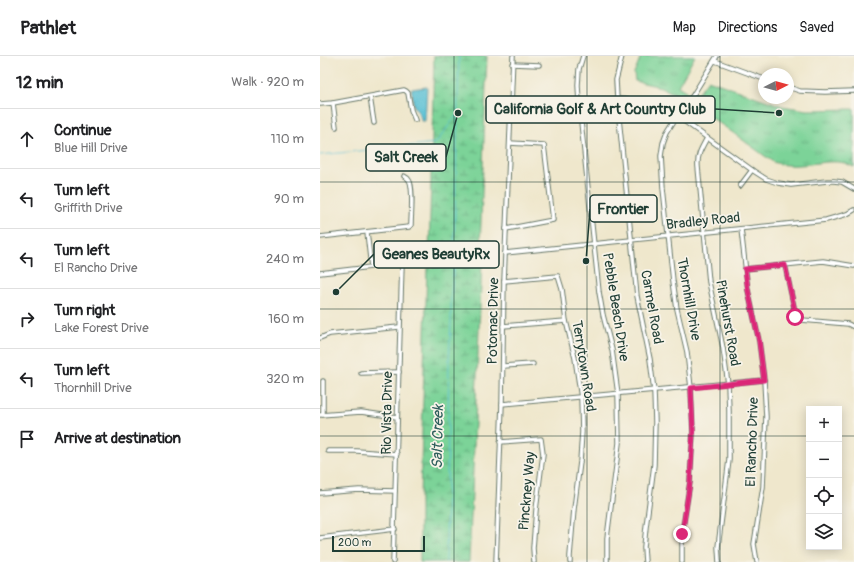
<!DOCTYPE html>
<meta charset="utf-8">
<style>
:root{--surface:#fff;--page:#f6f6f6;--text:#202124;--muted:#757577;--line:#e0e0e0}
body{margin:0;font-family:Pangolin,sans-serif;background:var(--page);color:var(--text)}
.controls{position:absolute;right:12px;bottom:12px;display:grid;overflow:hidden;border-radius:0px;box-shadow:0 2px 10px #0003}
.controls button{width:36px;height:36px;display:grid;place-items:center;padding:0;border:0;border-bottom:1px solid var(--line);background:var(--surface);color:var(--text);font:20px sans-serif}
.compass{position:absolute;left:438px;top:12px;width:36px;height:36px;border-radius:50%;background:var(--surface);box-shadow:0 2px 10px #0003;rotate:84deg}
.scale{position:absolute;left:12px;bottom:10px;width:93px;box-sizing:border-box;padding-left:4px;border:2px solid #1f3d34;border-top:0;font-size:11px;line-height:14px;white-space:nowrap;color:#1f3d34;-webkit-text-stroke:3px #f7f3e8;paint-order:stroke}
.stop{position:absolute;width:12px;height:12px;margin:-9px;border:3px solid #db2777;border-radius:50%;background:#fff}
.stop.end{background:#db2777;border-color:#fff;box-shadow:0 1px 4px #0008}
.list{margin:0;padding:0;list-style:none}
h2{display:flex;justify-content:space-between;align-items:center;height:52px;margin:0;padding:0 16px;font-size:17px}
h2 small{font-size:13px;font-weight:400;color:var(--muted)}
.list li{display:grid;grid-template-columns:26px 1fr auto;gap:12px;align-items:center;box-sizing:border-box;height:60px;padding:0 16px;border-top:1px solid var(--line)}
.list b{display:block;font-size:15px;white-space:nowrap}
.list p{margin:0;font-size:13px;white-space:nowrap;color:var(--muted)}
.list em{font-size:13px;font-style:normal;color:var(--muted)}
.icon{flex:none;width:22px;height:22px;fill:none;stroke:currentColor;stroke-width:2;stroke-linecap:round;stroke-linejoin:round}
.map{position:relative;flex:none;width:534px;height:506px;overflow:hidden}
header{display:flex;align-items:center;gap:24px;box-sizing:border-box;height:56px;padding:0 20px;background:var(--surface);border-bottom:1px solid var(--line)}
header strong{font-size:19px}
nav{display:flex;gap:22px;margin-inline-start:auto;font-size:14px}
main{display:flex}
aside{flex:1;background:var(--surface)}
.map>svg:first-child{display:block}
.grass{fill:url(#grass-tufts);stroke:#4d8866}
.wetland{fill:url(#wetland-marsh);stroke:#4d8866}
.water{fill:#58c0d4;stroke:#3c7e84}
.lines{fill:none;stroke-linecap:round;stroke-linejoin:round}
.stream{stroke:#58c0d4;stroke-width:1}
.minor-casing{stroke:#687869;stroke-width:5.5}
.minor{stroke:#fff;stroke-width:3.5}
.route{stroke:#db2777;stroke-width:5}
.grid{fill:none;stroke:#1f3d34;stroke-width:1;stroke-opacity:0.55}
.labels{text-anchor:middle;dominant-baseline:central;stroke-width:3.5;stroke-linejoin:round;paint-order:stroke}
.street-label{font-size:14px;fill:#1f3d34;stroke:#f7f3e8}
.water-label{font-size:15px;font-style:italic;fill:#2d5e5c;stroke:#f7f3e8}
.leader{fill:none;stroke:#1f3d34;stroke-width:1.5}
.callout-dot{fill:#1f3d34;stroke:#f7f3e8;stroke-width:1.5}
.callout{fill:#f7f3e8;stroke:#1f3d34;stroke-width:1.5}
.callout-label{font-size:15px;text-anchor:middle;font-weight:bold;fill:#1f3d34}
</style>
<header>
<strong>Pathlet</strong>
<nav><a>Map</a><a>Directions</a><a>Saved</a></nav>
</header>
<main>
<aside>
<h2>12 min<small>Walk · 920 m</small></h2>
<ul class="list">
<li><svg class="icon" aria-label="ahead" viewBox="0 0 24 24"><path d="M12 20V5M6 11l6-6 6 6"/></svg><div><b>Continue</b><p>Blue Hill Drive</p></div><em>110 m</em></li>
<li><svg class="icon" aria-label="left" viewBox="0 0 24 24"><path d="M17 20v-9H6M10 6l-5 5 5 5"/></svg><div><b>Turn left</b><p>Griffith Drive</p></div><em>90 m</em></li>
<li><svg class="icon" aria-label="left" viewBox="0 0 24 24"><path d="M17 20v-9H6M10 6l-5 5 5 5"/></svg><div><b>Turn left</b><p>El Rancho Drive</p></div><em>240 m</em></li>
<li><svg class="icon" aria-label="right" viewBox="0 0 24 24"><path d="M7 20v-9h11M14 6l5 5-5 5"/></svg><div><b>Turn right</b><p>Lake Forest Drive</p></div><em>160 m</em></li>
<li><svg class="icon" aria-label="left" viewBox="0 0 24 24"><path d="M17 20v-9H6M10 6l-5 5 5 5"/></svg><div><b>Turn left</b><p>Thornhill Drive</p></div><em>320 m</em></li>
<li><svg class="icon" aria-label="arrive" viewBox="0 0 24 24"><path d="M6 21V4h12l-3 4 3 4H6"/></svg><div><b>Arrive at destination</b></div></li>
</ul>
</aside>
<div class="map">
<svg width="534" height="506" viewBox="0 0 534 506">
<defs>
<pattern id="grass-tufts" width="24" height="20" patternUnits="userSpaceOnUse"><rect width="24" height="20" fill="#7bd398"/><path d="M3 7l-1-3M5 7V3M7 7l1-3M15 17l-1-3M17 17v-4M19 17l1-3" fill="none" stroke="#64ac7d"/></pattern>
<pattern id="wetland-marsh" width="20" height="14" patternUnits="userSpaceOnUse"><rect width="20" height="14" fill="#7bd398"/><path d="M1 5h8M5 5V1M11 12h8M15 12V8" fill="none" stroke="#64ac7d"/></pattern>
</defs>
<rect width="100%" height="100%" fill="#f7f3e8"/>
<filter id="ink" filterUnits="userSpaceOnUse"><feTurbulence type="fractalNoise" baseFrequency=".025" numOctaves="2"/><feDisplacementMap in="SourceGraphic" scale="8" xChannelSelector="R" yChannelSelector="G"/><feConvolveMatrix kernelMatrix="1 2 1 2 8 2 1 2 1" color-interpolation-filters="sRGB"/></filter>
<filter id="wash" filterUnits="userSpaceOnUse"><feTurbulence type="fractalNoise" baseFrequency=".012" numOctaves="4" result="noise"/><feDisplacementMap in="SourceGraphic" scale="16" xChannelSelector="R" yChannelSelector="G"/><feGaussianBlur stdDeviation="0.9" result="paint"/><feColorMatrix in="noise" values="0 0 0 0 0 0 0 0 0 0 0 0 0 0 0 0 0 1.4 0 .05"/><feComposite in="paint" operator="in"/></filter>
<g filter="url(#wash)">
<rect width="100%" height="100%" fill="#efe7cc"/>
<!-- grass -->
<path class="grass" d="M321,0h54l-17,30 17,11 13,-17 74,26 25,4 47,-1v58c-3,-1 -6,-3 -9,-4 -23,-5 -47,8 -72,-1l-48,-35 -40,-27 -24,-13 -26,-6 -1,-8z"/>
<!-- wetland -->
<g class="wetland">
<polygon points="114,0 167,0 160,193 109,199"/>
<polygon points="162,205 149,506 100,506 100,441 107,212"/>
</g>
<!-- water -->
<path class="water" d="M107,31l-2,34h-4c0,-7 -4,-9 -7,-15 -2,-5 -1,-11 -3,-17z"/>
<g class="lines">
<!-- stream -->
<g class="stream">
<polyline points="0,99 116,87 138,57"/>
<polyline points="134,196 139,0"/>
<polyline points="126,506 129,306 131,265 131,242 134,209"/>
</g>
</g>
</g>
<g filter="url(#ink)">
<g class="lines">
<defs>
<g id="minor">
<polyline points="263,0 259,13 258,29 259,47 279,236 283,259 292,294 298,338 299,387 287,482 287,506"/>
<polyline points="302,0 296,24 297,43 317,240 330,303 334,335 335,366 334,409 326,471 324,491 325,506"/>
<polyline points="395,5 444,23"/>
<polyline points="192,8 219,9"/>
<polyline points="468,31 480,35 505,36 534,35"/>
<polyline points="50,41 54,67"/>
<polyline points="13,47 16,71"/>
<polyline points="0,48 13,47 84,34 86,35 88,37 91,54 95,64"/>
<polyline points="191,48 259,47 297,43 323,45 337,50 357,60 432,114 446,123 458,127 471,129 507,125 514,125 522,126 534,133"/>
<path d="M387,82c-6,11 -10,17 -9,29l11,115 14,66 5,36 1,27v49l-11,87 1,15"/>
<polyline points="420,130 432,114"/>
<polyline points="186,173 233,164 224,89 190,87"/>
<polyline points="421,173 428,234 439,285 444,324 446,361 443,431 434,488 437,506"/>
<path d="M0,181l89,-10 2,-2c0,-10 3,-38 -2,-45 -1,-2 -3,-3 -5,-4"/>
<polyline points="185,197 506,164 527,158 534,154"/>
<polyline points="465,209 474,251 475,261 482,264 528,268 534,271"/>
<polyline points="425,213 503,205 534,210"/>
<polyline points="0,217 51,211 47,176"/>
<polyline points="184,225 238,220 242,233 246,265 255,302 261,342 262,376 260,406 254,453 250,500 250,506"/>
<polyline points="183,270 246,265"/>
<polyline points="0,282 10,278 79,271"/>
<polyline points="183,310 213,308"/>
<polyline points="41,317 79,316"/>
<polyline points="3,325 3,359"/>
<polyline points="182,348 444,324"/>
<polyline points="0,359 41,356 77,361"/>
<polyline points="180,386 221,383 223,398 216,454 213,492 214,506"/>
<polyline points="8,395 37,395 77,398"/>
<polyline points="0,437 39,434 75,435"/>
<polyline points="0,482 75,473"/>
<polyline points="73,506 82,208"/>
<polyline points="176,506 182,348 184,225 193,0"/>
<polyline points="362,506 362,478 370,426 373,376 371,332 367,296 357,253 353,225 343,132 341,100 343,87 347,76 357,60 373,39 397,0"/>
</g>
</defs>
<!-- minor casing -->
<use href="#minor" class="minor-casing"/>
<!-- minor -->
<use href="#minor" class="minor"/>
</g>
</g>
<g class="lines" filter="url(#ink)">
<!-- route -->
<polyline class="route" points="362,478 370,426 373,376 371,332 444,324 439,285 428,234 425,213 465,209 474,251 475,261"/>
</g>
<!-- grid -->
<path class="grid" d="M134,0v506M267,0v506M400,0v506M0,126h534M0,253h534M0,380h489M519,380h15"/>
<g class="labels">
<!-- street labels -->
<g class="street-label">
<text transform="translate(383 165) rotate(-6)">Bradley Road</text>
<text transform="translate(369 243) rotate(80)">Thornhill Drive</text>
<text transform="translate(296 251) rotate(81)">Pebble Beach Drive</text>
<text transform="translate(332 251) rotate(80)">Carmel Road</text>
<text transform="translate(173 265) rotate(-89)">Potomac Drive</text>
<text transform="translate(408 267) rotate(80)">Pinehurst Road</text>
<text transform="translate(264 310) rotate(81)">Terrytown Road</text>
<text transform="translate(67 357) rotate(-89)">Rio Vista Drive</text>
<text transform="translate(432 386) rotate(-88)">El Rancho Drive</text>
<text transform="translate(207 435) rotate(-85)">Pinckney Way</text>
</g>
<!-- water labels -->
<g class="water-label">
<text transform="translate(118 381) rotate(-89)">Salt Creek</text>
</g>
</g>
<!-- callouts -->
<path class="leader" d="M459 57L395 53M138 57L126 101M266 205L270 153M16 236L54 198"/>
<g class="callout-dot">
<circle cx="459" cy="57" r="4"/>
<circle cx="138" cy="57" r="4"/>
<circle cx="266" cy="205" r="4"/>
<circle cx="16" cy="236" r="4"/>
</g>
<g class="callout">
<rect x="166" y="40" width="229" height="27" rx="4"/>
<rect x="46" y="88" width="80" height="27" rx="4"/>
<rect x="270" y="139" width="67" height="27" rx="4"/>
<rect x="54" y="185" width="125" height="27" rx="4"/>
</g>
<g class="callout-label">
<text x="280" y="58">California Golf &amp; Art Country Club</text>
<text x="86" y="106">Salt Creek</text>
<text x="303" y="158">Frontier</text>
<text x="116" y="203">Geanes BeautyRx</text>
</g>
</svg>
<div class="controls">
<button>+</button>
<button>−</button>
<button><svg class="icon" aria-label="locate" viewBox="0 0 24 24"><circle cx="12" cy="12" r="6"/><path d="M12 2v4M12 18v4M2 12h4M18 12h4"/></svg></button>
<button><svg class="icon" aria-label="layers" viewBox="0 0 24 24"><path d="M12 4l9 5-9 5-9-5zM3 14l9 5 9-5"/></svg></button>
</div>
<svg class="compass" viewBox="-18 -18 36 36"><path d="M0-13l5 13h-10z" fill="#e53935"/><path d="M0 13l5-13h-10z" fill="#757577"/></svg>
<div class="scale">200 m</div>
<div class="stop" style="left:475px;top:261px"></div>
<div class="stop end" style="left:362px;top:478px"></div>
</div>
</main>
